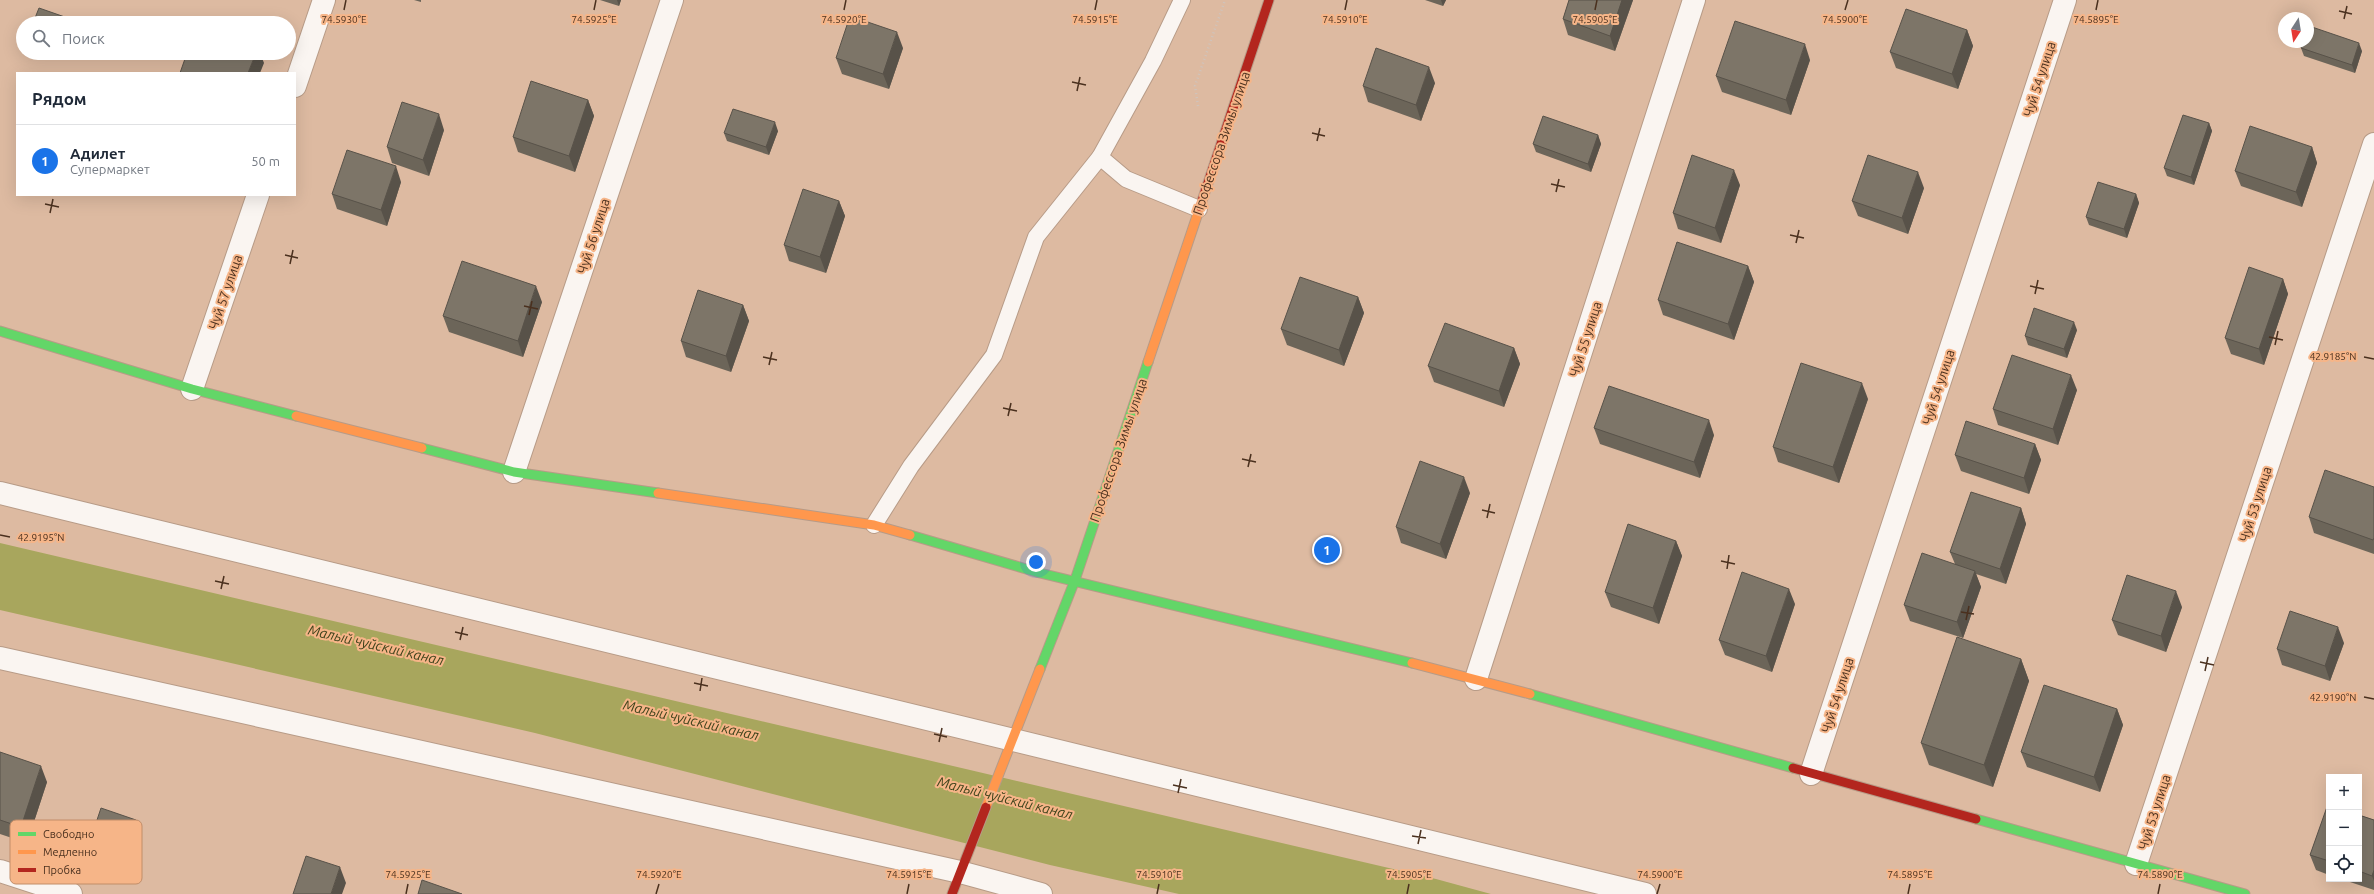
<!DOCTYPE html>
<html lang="ru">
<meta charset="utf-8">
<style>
:root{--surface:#fff;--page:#f2f2f3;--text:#1f2937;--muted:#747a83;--line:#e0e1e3;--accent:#1a73e8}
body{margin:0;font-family:Ubuntu,sans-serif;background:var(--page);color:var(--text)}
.controls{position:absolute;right:12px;bottom:12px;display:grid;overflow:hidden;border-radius:0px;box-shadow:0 4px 16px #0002}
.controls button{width:36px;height:36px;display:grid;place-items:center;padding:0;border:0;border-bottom:1px solid var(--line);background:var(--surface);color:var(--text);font:20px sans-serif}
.compass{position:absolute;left:2278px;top:12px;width:36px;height:36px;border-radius:50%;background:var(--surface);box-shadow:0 4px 16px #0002;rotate:192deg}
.you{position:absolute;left:1036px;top:562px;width:14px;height:14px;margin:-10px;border:3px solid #fff;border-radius:50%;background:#1a73e8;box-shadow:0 0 0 6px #1a73e833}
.badge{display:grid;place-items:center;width:26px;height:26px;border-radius:50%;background:var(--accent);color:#fff;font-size:13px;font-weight:700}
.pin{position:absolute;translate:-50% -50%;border:2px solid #fff;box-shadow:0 1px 4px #0006}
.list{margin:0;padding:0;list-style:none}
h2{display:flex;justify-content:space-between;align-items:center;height:52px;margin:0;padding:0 16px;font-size:17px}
h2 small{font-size:13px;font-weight:400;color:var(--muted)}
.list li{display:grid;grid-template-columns:26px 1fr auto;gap:12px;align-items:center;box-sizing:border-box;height:72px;padding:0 16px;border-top:1px solid var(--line)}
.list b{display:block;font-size:15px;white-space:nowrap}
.list p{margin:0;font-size:13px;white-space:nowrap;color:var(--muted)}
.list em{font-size:13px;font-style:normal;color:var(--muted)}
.icon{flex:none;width:22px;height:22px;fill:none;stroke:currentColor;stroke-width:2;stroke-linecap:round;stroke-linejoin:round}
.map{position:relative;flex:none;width:2374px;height:894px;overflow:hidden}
.search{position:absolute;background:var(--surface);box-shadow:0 4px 16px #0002;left:16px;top:16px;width:280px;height:44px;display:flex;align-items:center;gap:10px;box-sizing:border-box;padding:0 14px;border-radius:22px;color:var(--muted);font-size:15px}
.panel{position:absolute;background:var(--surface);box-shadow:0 4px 16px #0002;left:16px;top:72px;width:280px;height:124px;border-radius:0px}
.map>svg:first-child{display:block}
.water{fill:#a8a65d}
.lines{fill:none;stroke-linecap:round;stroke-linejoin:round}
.lane-casing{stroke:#b79b87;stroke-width:18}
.street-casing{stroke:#b79b87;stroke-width:24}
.fast-casing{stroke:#b79b87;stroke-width:11}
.slow-casing{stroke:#b79b87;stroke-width:11}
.jam-casing{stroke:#b79b87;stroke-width:11}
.path{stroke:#cfc4bd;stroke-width:2.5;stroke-dasharray:1 3;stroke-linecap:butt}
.lane{stroke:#faf5f1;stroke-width:16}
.street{stroke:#faf5f1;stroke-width:22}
.fast{stroke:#63d668;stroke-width:9}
.slow{stroke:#ff974d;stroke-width:9}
.jam{stroke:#b3261e;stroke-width:9}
.wall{fill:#6c6559}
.shaded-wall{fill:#585249}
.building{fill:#7d7568;stroke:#585249}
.ticks{fill:none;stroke:#4a301e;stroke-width:1.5}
.labels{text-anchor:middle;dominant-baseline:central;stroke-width:4;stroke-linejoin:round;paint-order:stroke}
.street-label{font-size:13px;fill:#4a301e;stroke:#f6b588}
.water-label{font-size:14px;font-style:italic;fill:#3d421b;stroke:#f6b588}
.key{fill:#f6b588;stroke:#c28d68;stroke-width:1}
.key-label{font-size:11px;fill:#4a301e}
.ticks-label{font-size:10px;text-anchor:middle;fill:#4a301e;stroke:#f6b588;stroke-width:4;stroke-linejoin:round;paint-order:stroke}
</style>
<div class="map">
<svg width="2374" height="894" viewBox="0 0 2374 894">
<rect width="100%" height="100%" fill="#ddbaa1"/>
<!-- water -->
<polygon class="water" points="0,543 1436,879 1491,894 1179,894 1050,865 535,733 0,610"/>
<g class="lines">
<defs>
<g id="lane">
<polyline points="1100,157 1126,179 1199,209"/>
<polyline points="874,525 911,466 994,355 1036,237 1100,157 1153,61 1182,0"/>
</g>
<g id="street">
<polyline points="295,86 324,0"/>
<polyline points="192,389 258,195"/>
<polyline points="514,472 672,0"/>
<polyline points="0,493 1645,894"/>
<polyline points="0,658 960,872 1041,894"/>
<polyline points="1476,679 1694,0"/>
<polyline points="1811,774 2065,0"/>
<polyline points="2136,864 2374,144"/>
<polyline points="0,871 71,894"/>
</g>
<g id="fast">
<polyline points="0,331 192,389 296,416"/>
<polyline points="422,448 514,472 658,493"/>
<polyline points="910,535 1040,573 1412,663"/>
<polyline points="1040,669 1075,580 1148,362"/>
<polyline points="1530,694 1793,768"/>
<polyline points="1976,819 2245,894"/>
</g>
<g id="slow">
<polyline points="1148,362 1200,207"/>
<polyline points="296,416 422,448"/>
<polyline points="658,493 874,525 910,535"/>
<polyline points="1412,663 1530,694"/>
<polyline points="986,807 1040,669"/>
</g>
<g id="jam">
<polyline points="1200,207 1269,0"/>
<polyline points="1793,768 1976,819"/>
<polyline points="952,894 986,807"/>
</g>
</defs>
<!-- lane casing -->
<use href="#lane" class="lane-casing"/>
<!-- street casing -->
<use href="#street" class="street-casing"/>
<!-- fast casing -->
<use href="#fast" class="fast-casing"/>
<!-- slow casing -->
<use href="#slow" class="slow-casing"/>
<!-- jam casing -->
<use href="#jam" class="jam-casing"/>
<!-- path -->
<polyline class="path" points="1198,106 1195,86 1225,0"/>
<!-- lane -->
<use href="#lane" class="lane"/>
<!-- street -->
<use href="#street" class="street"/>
<!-- fast -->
<use href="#fast" class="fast"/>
<!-- slow -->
<use href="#slow" class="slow"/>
<!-- jam -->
<use href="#jam" class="jam"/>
</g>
<!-- wall -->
<g class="wall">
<polygon points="414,0 421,0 421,2"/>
<polygon points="600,0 621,0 619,6"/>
<polygon points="1425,0 1446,0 1443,6"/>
<polygon points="1569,0 1633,0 1615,51 1568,35 1563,19"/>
<polygon points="1967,30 1973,46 1958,89 1896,68 1890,52"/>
<polygon points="903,48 889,89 842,74 836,58"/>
<polygon points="2301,48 2362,51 2355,73 2304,56"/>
<polygon points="72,53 80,53 79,56"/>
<polygon points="1810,60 1791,115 1722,92 1716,76"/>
<polygon points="1435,83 1421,121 1368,102 1363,86"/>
<polygon points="588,100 594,116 575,172 518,152 513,137"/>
<polygon points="2209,123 2212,131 2194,185 2167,176 2164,168"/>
<polygon points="444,130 429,176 392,163 387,147"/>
<polygon points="778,131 769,155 727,141 724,133"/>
<polygon points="1598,135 1601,144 1591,172 1536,152 1533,144"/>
<polygon points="2312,147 2317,163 2302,207 2241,186 2235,171"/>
<polygon points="401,182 387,226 337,209 332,194"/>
<polygon points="1740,185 1721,243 1678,229 1673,213"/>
<polygon points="1924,188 1908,234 1858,216 1852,201"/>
<polygon points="2136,194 2139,203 2127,238 2089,225 2086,217"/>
<polygon points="839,201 845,216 826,273 789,261 784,245"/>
<polygon points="1748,266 1754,282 1734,340 1663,315 1658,300"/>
<polygon points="2283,279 2288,294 2264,365 2231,354 2225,338"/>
<polygon points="1358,297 1364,313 1344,366 1287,345 1281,329"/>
<polygon points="542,302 523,357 449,332 443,316"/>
<polygon points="743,305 749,321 731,372 686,357 681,341"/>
<polygon points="2077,330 2067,358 2028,345 2025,336"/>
<polygon points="1514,348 1520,364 1504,407 1434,382 1428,366"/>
<polygon points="2077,390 2058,445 1998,425 1993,409"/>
<polygon points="1868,399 1839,483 1778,462 1773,447"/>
<polygon points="1594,428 1714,435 1700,478 1600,444"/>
<polygon points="2035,444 2041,460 2029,494 1961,471 1955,455"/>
<polygon points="2374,487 2374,554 2314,533 2309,517"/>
<polygon points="1470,493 1446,559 1401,543 1396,527"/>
<polygon points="2021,508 2026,524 2006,584 1976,574 1981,587 1963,638 1910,621 1904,605 1955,564 1950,552"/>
<polygon points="1676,541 1682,556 1659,624 1611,607 1605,592"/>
<polygon points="1795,604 1772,672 1725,655 1719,640"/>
<polygon points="2182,607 2166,652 2118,635 2112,620"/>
<polygon points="2344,643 2330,681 2282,665 2277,649"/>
<polygon points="2021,659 2029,681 1993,787 1929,765 1921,743"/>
<polygon points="2117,709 2123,725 2100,792 2027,767 2021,752"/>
<polygon points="0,752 47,782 27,843 0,834"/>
<polygon points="2329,804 2329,875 2316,870 2310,855"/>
<polygon points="2359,815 2374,820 2374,890 2341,879 2359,879"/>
<polygon points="136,820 139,828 124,872 89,861 86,853"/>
</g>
<!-- shaded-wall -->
<g class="shaded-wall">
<polygon points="617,0 621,0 619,6"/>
<polygon points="1441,0 1446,0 1443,6"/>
<polygon points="1622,0 1633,0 1615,51 1610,36"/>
<polygon points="1967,30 1973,46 1958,89 1952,74"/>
<polygon points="897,32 903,48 889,89 883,74"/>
<polygon points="2359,43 2362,51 2355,73 2352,65"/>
<polygon points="1805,44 1810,60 1791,115 1786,100"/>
<polygon points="256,53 260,53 264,63 260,73 248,73"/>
<polygon points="1429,67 1435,83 1421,121 1416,105"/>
<polygon points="588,100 594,116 575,172 569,156"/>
<polygon points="439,114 444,130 429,176 423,160"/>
<polygon points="775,122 778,131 769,155 766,147"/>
<polygon points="2209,123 2212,131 2194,185 2191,177"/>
<polygon points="1598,135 1601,144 1591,172 1588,164"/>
<polygon points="2312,147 2317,163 2302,207 2296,192"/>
<polygon points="396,166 401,182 387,226 381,210"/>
<polygon points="1734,170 1740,185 1721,243 1715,228"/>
<polygon points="1918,172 1924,188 1908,234 1902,218"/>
<polygon points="2136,194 2139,203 2127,238 2124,229"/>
<polygon points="839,201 845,216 826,273 820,257"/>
<polygon points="1748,266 1754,282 1734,340 1728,324"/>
<polygon points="2283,279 2288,294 2264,365 2259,349"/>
<polygon points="536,286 542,302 523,357 518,341"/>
<polygon points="1358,297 1364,313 1344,366 1339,350"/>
<polygon points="743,305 749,321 731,372 726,356"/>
<polygon points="2074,322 2077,330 2067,358 2064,349"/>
<polygon points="1514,348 1520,364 1504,407 1499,391"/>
<polygon points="2071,375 2077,390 2058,445 2053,429"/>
<polygon points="1862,383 1868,399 1839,483 1833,467"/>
<polygon points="1709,420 1714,435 1700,478 1694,462"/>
<polygon points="2035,444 2041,460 2029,494 2024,478"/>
<polygon points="1464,477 1470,493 1446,559 1440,544"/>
<polygon points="2021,508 2026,524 2006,584 2000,569"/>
<polygon points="1676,541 1682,556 1659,624 1653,608"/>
<polygon points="1975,571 1981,587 1963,638 1957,622"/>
<polygon points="1789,589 1795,604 1772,672 1766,656"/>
<polygon points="2176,591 2182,607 2166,652 2161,636"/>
<polygon points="2338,627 2344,643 2330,681 2325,666"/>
<polygon points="2021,659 2029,681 1993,787 1984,765"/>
<polygon points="2117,709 2123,725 2100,792 2094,777"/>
<polygon points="41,766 47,782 27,843 21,827"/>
<polygon points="136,820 139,828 124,872 121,864"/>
<polygon points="340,867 346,883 342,894 331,894"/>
<polygon points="2374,870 2374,881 2372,876"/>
</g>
<!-- building -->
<g class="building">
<polygon points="1569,0 1622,0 1610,36 1563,19"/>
<polygon points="39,8 82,23 33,23"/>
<polygon points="1906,9 1967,30 1952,74 1890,52"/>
<polygon points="850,16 897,32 883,74 836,58"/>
<polygon points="1735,21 1805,44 1786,100 1716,76"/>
<polygon points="2309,26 2359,43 2352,65 2301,48 2303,42 2308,42 2308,28"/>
<polygon points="1376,48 1429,67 1416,105 1363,86"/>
<polygon points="187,53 256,53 248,73 180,73"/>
<polygon points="531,81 588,100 569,156 513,137"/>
<polygon points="402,102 439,114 423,160 387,147"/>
<polygon points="733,109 775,122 766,147 724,133"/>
<polygon points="2183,115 2209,123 2191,177 2164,168"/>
<polygon points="1543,116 1598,135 1588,164 1533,144"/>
<polygon points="2250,126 2312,147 2296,192 2235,171"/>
<polygon points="347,150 396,166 381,210 332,194"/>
<polygon points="1692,155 1734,170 1715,228 1673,213"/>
<polygon points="1868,155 1918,172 1902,218 1852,201"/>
<polygon points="2098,182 2136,194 2124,229 2086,217"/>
<polygon points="803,189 839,201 820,257 784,245"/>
<polygon points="1677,242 1748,266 1728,324 1658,300"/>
<polygon points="462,261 536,286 518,341 443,316"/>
<polygon points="2249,267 2283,279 2259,349 2225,338"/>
<polygon points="1300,277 1358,297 1339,350 1281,329"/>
<polygon points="698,290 743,305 726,356 681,341"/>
<polygon points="2034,308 2074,322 2064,349 2025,336"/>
<polygon points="1445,323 1514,348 1499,391 1428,366"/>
<polygon points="2012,355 2071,375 2053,429 1993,409"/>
<polygon points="1801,363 1862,383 1833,467 1773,447"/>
<polygon points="1609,386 1709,420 1694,462 1594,428"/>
<polygon points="1966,421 2035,444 2024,478 1955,455"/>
<polygon points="1420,461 1464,477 1440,544 1396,527"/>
<polygon points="2325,470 2374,487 2374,538 2373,540 2309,517"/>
<polygon points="1971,492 2021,508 2000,569 1950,552"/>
<polygon points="1628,524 1676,541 1653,608 1605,592"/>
<polygon points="1922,553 1975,571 1957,622 1904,605"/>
<polygon points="1742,572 1789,589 1766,656 1719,640"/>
<polygon points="2127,575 2176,591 2161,636 2112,620"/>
<polygon points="2290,611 2338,627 2325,666 2277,649"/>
<polygon points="1957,637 2021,659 1984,765 1921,743"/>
<polygon points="2044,685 2117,709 2094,777 2021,752"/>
<polygon points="0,752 41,766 21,827 0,820"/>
<polygon points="2328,804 2329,804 2329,861 2310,855"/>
<polygon points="101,808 136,820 121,864 86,853"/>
<polygon points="2359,815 2374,820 2374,870 2372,876 2359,871"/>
<polygon points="306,856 340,867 331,894 293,894"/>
<polygon points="422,880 462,894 418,894"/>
</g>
<!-- ticks -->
<path class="ticks" d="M344,10l2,-10M594,10l2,-10M844,10l2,-10M1095,10l2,-10M1345,10l2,-10M1595,10l2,-10M1845,10l3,-10M2096,10l2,-10M2339,11l13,3M2344,19l3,-13M1072,82l14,3M1077,91l3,-14M1312,133l13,3M1317,141l3,-13M1551,184l14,3M1556,192l3,-13M45,204l14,3M50,213l3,-14M1790,235l14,3M1796,243l3,-13M285,255l13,3M290,264l3,-14M2030,286l14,3M2035,294l3,-14M524,306l14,3M529,315l3,-14M2269,337l14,3M2275,345l3,-14M763,357l14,3M2364,357l10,2M769,365l3,-13M1003,408l14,3M1008,416l3,-13M1242,459l14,3M1248,467l3,-13M1482,510l13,3M1487,518l3,-14M0,535l10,2M1721,561l14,3M1727,569l2,-14M215,581l14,3M221,589l3,-13M1961,612l13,2M1966,620l3,-14M455,632l13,3M460,640l3,-13M2200,662l14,3M2205,671l3,-14M694,683l14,3M700,691l2,-13M2364,697l10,2M934,734l13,3M939,742l3,-14M1173,785l14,3M1178,793l3,-14M1412,836l14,2M1418,844l3,-14M406,894l2,-10M656,894l3,-10M907,894l2,-10M1157,894l2,-10M1407,894l2,-10M1657,894l3,-10M1908,894l2,-10M2158,894l2,-10"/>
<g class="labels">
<!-- street labels -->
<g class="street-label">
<text transform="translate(2039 79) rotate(-72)">Чуй 54 улица</text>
<text transform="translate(1221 143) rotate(-71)">Профессора Зимы улица</text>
<text transform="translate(593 236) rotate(-72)">Чуй 56 улица</text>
<text transform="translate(225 292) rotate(-71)">Чуй 57 улица</text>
<text transform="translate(1585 339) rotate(-72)">Чуй 55 улица</text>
<text transform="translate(1938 387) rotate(-72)">Чуй 54 улица</text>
<text transform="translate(1118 450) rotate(-71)">Профессора Зимы улица</text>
<text transform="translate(2255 504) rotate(-72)">Чуй 53 улица</text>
<text transform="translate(1837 695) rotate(-72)">Чуй 54 улица</text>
<text transform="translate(2154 812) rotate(-72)">Чуй 53 улица</text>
</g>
<!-- water labels -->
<g class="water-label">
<text transform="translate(376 645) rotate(13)">Малый чуйский канал</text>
<text transform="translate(691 720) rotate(13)">Малый чуйский канал</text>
<text transform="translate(1005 798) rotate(14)">Малый чуйский канал</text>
</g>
</g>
<!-- legend -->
<rect x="10" y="820" width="132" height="64" rx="6" class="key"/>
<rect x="18" y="832" width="18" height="4" fill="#63d668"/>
<rect x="18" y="850" width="18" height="4" fill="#ff974d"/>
<rect x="18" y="868" width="18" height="4" fill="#b3261e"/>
<g class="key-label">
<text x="43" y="838">Свободно</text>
<text x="43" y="856">Медленно</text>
<text x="43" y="874">Пробка</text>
</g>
<g class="ticks-label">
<text x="344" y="23">74.5930°E</text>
<text x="594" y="23">74.5925°E</text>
<text x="844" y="23">74.5920°E</text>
<text x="1095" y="23">74.5915°E</text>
<text x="1345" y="23">74.5910°E</text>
<text x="1595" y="23">74.5905°E</text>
<text x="1845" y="23">74.5900°E</text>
<text x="2096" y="23">74.5895°E</text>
<text x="2333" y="360">42.9185°N</text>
<text x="41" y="541">42.9195°N</text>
<text x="2333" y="701">42.9190°N</text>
<text x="408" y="878">74.5925°E</text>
<text x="659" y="878">74.5920°E</text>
<text x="909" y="878">74.5915°E</text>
<text x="1159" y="878">74.5910°E</text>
<text x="1409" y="878">74.5905°E</text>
<text x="1660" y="878">74.5900°E</text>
<text x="1910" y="878">74.5895°E</text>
<text x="2160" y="878">74.5890°E</text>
</g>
</svg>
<div class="controls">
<button>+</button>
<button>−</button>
<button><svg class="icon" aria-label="locate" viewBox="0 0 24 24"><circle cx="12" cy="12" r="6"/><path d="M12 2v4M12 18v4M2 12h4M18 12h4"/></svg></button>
</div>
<svg class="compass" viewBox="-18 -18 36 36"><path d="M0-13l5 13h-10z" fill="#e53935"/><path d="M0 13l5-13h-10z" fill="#747a83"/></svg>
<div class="you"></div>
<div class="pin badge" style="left:1327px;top:550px">1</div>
<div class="search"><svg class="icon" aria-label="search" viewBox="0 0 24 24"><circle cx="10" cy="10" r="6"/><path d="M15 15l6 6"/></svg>Поиск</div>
<section class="panel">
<h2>Рядом<small></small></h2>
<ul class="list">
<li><span class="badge">1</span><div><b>Адилет</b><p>Супермаркет</p></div><em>50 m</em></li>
</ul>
</section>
</div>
